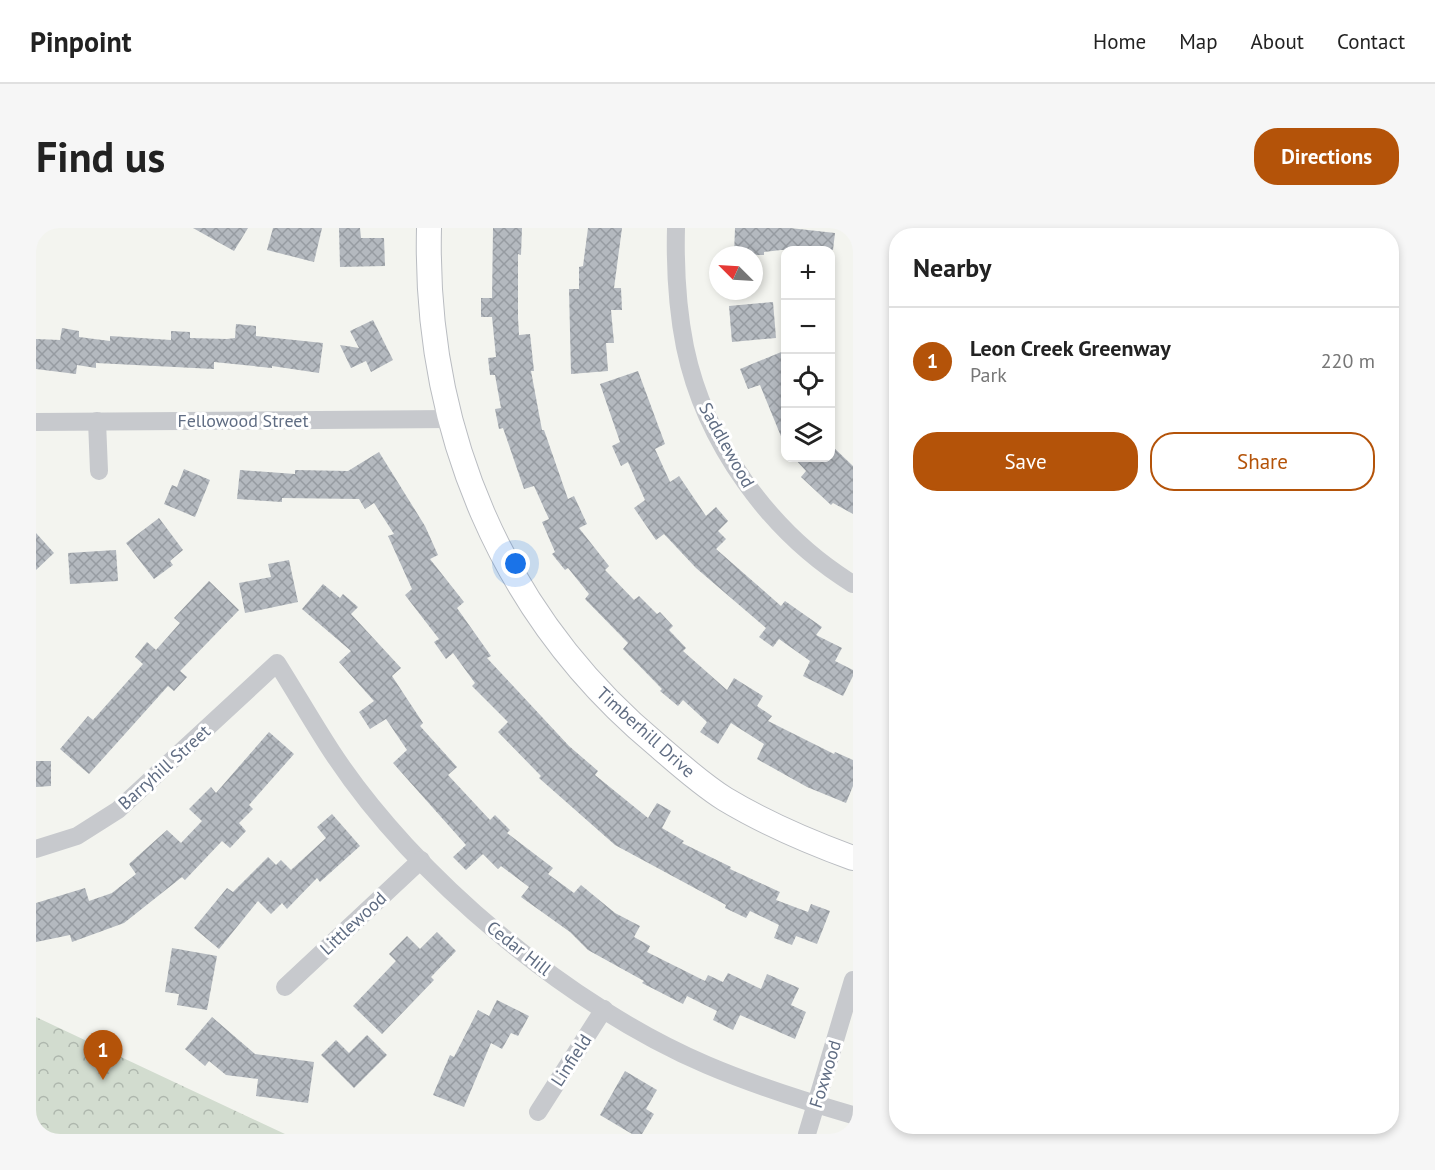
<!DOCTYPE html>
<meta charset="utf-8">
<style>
:root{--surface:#fff;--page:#f6f6f6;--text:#222;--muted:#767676;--line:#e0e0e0;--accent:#b45309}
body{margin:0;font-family:"PT Sans",sans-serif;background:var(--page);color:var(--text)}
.controls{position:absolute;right:18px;top:18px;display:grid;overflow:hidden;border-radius:12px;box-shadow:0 3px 9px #0003}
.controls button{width:54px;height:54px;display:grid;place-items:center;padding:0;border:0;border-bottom:2px solid var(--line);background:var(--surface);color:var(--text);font:30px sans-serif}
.compass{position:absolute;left:673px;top:18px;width:54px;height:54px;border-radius:50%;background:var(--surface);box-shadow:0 3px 9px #0003;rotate:294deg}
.you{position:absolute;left:480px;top:336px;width:21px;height:21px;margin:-15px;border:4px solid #fff;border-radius:50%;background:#1a73e8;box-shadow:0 0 0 9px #1a73e833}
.badge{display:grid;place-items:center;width:39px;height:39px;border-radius:50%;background:var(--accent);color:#fff;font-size:20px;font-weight:700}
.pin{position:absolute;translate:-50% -50px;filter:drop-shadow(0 2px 3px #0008)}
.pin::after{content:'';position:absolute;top:32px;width:21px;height:18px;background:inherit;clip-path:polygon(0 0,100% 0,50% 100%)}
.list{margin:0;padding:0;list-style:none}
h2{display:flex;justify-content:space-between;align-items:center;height:78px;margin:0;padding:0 24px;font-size:26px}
h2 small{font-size:20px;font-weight:400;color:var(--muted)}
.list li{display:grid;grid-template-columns:39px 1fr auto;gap:18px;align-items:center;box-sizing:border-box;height:108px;padding:0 24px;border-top:2px solid var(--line)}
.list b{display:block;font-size:22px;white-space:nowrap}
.list p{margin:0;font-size:20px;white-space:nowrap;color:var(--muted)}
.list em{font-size:20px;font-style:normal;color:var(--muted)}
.actions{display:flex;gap:12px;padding:18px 24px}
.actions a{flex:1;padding:14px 0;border:2px solid var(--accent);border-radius:24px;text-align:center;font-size:21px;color:var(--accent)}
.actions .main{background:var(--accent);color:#fff}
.icon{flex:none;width:33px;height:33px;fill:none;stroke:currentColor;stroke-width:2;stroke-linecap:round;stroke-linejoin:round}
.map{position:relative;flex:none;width:817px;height:906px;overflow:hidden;border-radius:24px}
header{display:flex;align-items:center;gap:36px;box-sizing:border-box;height:84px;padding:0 30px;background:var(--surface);border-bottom:2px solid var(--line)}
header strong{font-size:28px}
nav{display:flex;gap:33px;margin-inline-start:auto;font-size:21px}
.intro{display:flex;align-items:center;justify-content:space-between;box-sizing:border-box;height:144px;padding:0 36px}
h1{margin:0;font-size:42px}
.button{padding:15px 27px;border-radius:24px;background:var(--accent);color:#fff;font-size:21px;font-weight:700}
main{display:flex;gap:36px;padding:0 36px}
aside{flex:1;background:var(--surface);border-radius:24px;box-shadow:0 3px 9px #0003}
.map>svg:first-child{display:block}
.park{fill:url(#park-crowns)}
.building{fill:url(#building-cross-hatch)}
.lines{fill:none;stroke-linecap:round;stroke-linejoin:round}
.secondary-casing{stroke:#b9bcc1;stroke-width:26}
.street{stroke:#c7c9cd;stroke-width:18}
.secondary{stroke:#fff;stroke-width:24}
.labels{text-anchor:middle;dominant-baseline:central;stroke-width:6;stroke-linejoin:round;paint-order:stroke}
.street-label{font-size:18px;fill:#606d83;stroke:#fff}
</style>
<header>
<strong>Pinpoint</strong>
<nav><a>Home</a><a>Map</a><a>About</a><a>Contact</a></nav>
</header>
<div class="intro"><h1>Find us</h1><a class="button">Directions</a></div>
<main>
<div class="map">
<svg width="817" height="906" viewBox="0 0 817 906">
<defs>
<pattern id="park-crowns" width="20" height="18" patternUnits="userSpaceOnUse" patternTransform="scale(1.5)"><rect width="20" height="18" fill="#d2dccf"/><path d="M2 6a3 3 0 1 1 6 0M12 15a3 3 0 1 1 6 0" fill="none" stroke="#aeb7ad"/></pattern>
<pattern id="building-cross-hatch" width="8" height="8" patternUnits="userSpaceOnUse" patternTransform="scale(1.5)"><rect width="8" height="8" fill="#b4b9bf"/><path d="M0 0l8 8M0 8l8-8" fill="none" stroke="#969ba1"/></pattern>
</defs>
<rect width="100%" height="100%" fill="#f3f4ef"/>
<!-- park -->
<polygon class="park" points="0,789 19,798 249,906 0,906"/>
<!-- building -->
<g class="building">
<polygon points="157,0 212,0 198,23"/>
<polygon points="237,0 286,0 278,34 231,22"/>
<polygon points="303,0 324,0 325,10 348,10 349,38 304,39"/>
<polygon points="457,0 486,0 485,27 482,26 482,90 483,107 494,106 498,143 495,143 506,202 508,202 532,271 538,268 551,296 543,300 573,338 569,342 598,372 603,368 621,386 624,384 637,398 633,402 650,420 647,423 691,462 698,450 727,468 721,478 736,488 732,493 798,526 799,524 817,532 817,558 810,575 771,559 721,531 728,516 695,495 682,516 664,504 671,494 647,472 642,478 624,463 626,461 587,421 592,415 549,371 553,366 532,340 529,342 516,326 519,324 506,294 513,291 498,258 488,261 467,200 463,201 459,181 465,180 459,147 454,147 452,130 460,129 456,89 445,89 445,70 456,70"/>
<polygon points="552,0 586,0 578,60 585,60 586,82 575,82 578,115 570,115 572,143 535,146 533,61 543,61 543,39 547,38"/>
<polygon points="699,0 754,0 799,5 797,22 745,22 728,24 728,27 698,27"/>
<polygon points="737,74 740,110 696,114 693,78"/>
<polygon points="337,92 357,132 335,144 330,133 315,140 304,117 323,120 314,103"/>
<polygon points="200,96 220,98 220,108 287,115 283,145 236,138 236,140 178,134 178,141 60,135 60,140 41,137 40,146 0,141 0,111 24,112 26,100 43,103 43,109 74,113 74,108 135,112 135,103 154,104 154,110 191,111 199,110"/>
<polygon points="750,122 750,218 749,218 724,157 712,161 704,141"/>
<polygon points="602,143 629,216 619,221 634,254 643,248 670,288 680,279 692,293 682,303 690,311 680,321 745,378 749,373 786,399 780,407 806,420 799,433 817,442 817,448 807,468 767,448 774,433 743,411 737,419 723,409 730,400 660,340 628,306 620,312 598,280 609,272 592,234 585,238 576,218 584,214 564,156"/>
<polygon points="795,217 817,238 817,286 797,275 795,277 765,249 770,243 758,230 795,230"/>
<polygon points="343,224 389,298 402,327 394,331 428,374 421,380 455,428 451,430 533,518 562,543 559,547 612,590 621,575 635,583 626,600 648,613 646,615 695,639 694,641 744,664 740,672 772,684 775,676 794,683 781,716 760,708 756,717 738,710 743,697 714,683 710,690 689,680 690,677 579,617 503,550 505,548 462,504 472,494 436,458 439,455 417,425 410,431 398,414 403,411 369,367 376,361 352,308 358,306 338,275 329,281 323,271 246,270 246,274 201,271 204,242 259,246 259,242 312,243"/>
<polygon points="148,241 174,252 159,289 128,276 136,257 141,259"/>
<polygon points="123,290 147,322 134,333 137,337 118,351 90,315"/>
<polygon points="0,305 18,325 0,342"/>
<polygon points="80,322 82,353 34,356 32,325"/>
<polygon points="253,332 262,374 209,385 203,355 235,349 232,336"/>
<polygon points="173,353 203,382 144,443 151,449 138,463 132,458 53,546 24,521 52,488 57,492 107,436 99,429 111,414 120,422 144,395 138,390"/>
<polygon points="287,356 304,370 307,366 322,379 315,386 365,440 356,448 387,495 384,498 421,539 412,547 454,592 459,587 474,602 471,605 517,640 512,646 538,665 545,657 579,685 604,698 598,709 614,718 611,724 669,753 672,747 687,754 692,745 725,761 731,746 763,760 755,777 770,784 759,811 704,787 697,802 677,792 681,783 651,768 647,776 606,755 608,753 552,722 534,704 485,669 493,659 465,638 462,641 447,626 430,642 417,629 430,617 357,535 371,522 350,491 334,501 323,484 338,473 303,434 315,423 266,381"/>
<polygon points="233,504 258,526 213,577 217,581 203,595 210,603 194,620 186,613 149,652 146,649 88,695 36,714 34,707 0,714 0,675 49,660 53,673 76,665 100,646 93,636 131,602 145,615 166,593 153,581 175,559 180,565"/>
<polygon points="0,533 15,533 15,558 0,559"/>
<polygon points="296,586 324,618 284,654 281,650 251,681 246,675 235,686 222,673 183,721 158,700 191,660 197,664 232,629 240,637 245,632 255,642 290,610 281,599"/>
<polygon points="401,704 420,723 395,749 398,752 346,806 317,778 360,733 353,726 371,708 384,721"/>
<polygon points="136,720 181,728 171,782 141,777 143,766 129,764"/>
<polygon points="461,772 493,788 482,808 475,805 466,821 455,815 428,879 397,867 414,827 418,829 442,782 453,788"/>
<polygon points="176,789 219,826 278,834 272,875 220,868 222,851 190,847 173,833 169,838 149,821"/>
<polygon points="331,807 351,827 318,860 285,827 300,812 313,825"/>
<polygon points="589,843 621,862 610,881 618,886 606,906 596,906 564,887"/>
</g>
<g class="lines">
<defs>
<path id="secondary" d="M393,0c-5,202 73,388 228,517 22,19 44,39 68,54 40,24 84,43 128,59"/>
</defs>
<!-- secondary casing -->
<use href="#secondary" class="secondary-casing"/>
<!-- street -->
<g class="street">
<path d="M640,0c-1,40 1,79 9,119 20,96 85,186 168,237"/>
<polyline points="61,193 63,243"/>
<polyline points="0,194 414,191"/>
<path d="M0,621l41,-13 41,-26 159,-147c19,30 36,60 55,89 82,125 238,255 375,313 47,20 97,36 146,50"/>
<polyline points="249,759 385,632"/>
<polyline points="502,884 568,781"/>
<polyline points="771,906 817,752"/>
</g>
<!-- secondary -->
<use href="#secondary" class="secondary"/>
</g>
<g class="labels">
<!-- street labels -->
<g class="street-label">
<text x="207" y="192">Fellowood Street</text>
<text transform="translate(691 217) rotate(61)">Saddlewood</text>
<text transform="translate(610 504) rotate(42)">Timberhill Drive</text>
<text transform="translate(128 539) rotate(-42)">Barryhill Street</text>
<text transform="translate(317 695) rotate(-43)">Littlewood</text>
<text transform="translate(483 720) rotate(38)">Cedar Hill</text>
<text transform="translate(535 832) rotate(-57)">Linfield</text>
<text transform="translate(789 846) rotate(-73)">Foxwood</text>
</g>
</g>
</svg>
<div class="controls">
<button>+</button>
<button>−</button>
<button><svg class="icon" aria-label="locate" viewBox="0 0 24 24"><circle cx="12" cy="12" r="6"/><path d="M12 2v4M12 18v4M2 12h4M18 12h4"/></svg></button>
<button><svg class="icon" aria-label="layers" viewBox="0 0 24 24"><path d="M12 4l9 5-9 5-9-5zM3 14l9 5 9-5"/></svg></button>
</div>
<svg class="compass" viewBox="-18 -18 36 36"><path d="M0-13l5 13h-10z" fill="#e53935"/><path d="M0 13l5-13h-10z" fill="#767676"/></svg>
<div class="you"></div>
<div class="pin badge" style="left:67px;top:852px">1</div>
</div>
<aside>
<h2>Nearby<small></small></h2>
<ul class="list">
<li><span class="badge">1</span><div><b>Leon Creek Greenway</b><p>Park</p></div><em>220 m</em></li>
</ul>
<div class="actions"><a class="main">Save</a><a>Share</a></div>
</aside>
</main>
